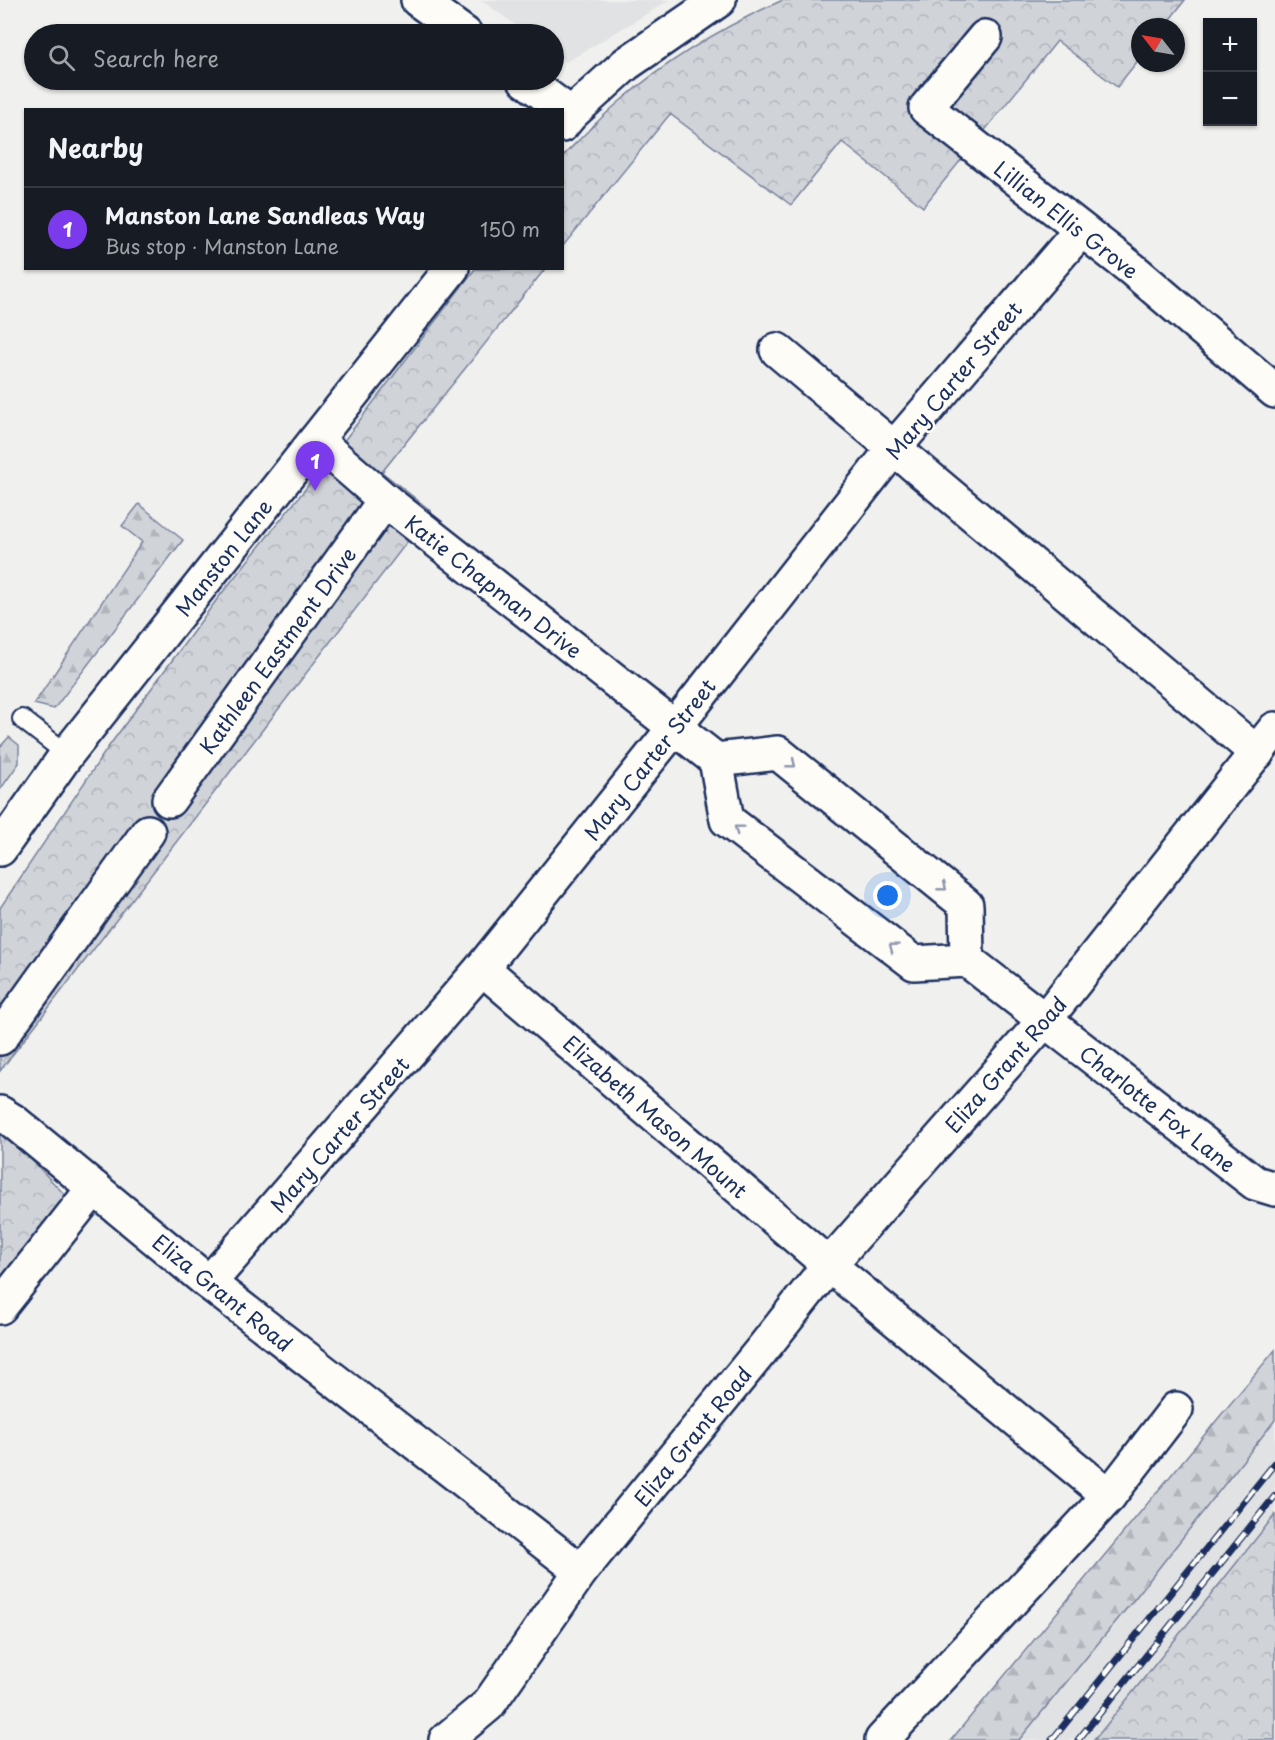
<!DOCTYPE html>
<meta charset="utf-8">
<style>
:root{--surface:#171b24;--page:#242831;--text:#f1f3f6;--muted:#9ea1a6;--line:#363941;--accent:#7c3aed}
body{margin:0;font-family:"Playpen Sans",sans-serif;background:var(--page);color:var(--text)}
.controls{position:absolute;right:18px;top:18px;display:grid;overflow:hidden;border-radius:0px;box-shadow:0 2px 4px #0004}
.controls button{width:54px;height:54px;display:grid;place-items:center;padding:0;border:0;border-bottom:2px solid var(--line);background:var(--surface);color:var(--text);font:30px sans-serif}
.compass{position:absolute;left:1131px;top:18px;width:54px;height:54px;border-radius:50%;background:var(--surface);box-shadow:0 2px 4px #0004;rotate:301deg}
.you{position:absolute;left:888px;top:896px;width:21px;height:21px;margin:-15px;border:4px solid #fff;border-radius:50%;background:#1a73e8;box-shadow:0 0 0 9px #1a73e833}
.badge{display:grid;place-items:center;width:39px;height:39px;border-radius:50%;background:var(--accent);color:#fff;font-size:20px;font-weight:700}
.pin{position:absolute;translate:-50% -50px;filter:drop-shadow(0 2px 3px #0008)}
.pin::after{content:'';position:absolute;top:32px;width:21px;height:18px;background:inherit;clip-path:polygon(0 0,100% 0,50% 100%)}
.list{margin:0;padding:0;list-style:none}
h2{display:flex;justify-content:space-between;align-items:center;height:78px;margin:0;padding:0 24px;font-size:26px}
h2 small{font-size:20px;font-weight:400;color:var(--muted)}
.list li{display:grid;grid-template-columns:39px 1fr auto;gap:18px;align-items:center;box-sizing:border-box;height:84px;padding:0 24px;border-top:2px solid var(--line)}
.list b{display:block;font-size:22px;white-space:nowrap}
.list p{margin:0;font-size:20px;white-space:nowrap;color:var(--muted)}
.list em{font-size:20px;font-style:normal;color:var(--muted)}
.icon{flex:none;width:33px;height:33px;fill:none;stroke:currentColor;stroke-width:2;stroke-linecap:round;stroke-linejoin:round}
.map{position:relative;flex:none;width:1275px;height:1740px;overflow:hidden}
.search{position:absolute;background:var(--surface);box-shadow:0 2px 4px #0004;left:24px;top:24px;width:540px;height:66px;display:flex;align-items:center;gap:15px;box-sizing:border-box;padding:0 21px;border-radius:33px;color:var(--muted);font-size:22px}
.panel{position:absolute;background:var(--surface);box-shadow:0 2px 4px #0004;left:24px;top:108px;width:540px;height:162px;border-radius:0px}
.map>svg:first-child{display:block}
.built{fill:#e0e2e3}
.forest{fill:url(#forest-firs);stroke:#76819b;stroke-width:1.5}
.park{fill:url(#park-crowns);stroke:#76819b;stroke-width:1.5}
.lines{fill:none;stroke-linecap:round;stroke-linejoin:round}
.lane-casing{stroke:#1b2f5e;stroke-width:22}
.street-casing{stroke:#1b2f5e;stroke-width:38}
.secondary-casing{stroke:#1b2f5e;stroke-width:38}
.lane{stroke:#fdfcf7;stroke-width:18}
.street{stroke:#fdfcf7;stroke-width:33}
.secondary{stroke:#fdfcf7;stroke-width:33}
.rail-casing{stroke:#1b2f5e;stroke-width:7}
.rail{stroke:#fdfcf7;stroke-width:4.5;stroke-dasharray:14;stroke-linecap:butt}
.oneway{stroke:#8c96aa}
.labels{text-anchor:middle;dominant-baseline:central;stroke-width:5;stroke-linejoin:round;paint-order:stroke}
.street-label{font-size:21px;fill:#1b2f5e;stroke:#fdfcf7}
</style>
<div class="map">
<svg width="1275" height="1740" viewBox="0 0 1275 1740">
<defs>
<pattern id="forest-firs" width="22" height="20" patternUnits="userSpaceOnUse" patternTransform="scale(1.5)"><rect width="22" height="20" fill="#d0d3d8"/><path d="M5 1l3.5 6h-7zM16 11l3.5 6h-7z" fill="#b2b5bc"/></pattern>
<pattern id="park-crowns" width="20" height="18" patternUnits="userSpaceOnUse" patternTransform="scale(1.5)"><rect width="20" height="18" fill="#d0d3d8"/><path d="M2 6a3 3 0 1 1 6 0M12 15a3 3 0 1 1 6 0" fill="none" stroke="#b2b5bc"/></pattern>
</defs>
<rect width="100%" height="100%" fill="#f0f0ee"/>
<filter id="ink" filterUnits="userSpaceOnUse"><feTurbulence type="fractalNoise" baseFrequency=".0167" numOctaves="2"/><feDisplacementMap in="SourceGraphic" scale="12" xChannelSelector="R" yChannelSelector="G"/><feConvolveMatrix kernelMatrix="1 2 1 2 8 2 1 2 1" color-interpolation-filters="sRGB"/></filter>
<g filter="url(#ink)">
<!-- built -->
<g class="built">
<polygon points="481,0 670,0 566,62 554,53 554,34 528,34"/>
<polygon points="1275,1420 1275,1515 1094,1740 1019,1740 1136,1597"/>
</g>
<!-- forest -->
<g class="forest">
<polygon points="139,504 183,540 54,709 34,704 142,542 122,526"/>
<polygon points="9,737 19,745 19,763 0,790 0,747"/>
<polygon points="1275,1350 1275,1420 1136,1597 1019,1740 951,1740"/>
</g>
<!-- park -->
<g class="park">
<path d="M783,0h402l-21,27h-24v31l-23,29 -60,-46 -134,166 -81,-65 -51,63 -121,-91 -107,132v-90c18,-18 36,-37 56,-54 49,-42 105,-76 164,-102z"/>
<polygon points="475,269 545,269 382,472 431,511 0,1071 0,908 109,746 218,598 343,442"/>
<polygon points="0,1127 68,1198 0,1282"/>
<polygon points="1275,1515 1275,1740 1094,1740 1104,1728"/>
</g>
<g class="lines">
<defs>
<polyline id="lane" points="22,719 67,754"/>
<g id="street">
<polyline points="418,0 465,34"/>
<polyline points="985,37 926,108 1132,269 1275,391"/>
<polyline points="525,80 571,114"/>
<polyline points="777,350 1257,753"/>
<polyline points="316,440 385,500 716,760 727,820 914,963 967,960 1255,1183 1275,1189"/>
<polyline points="716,760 778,753 966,905 967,960"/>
<polyline points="169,800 385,500"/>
<polyline points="482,968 829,1265 1109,1496 1176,1409"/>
<polyline points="0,1038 148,832"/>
<polyline points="0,1113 13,1121 209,1283 581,1571 765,1346 829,1265 1044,1021 1275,729"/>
<polyline points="209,1283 482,968 675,727 894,448 1081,230"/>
<polyline points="0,1307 94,1188"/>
<polyline points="446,1740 488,1705 581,1571"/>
<polyline points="882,1740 1109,1496"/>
</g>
<g id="secondary">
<polyline points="562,125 571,114 626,64 719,0"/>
<polyline points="0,849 67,754 452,268"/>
</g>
</defs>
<!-- lane casing -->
<use href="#lane" class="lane-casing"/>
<!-- street casing -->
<use href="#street" class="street-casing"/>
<!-- secondary casing -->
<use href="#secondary" class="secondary-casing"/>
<!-- lane -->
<use href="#lane" class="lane"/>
<!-- street -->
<use href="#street" class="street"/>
<!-- secondary -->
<use href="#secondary" class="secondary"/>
<defs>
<g id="rail">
<polyline points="1052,1740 1275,1463"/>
<polyline points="1078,1740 1275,1496"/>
</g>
</defs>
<!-- rail casing -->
<use href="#rail" class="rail-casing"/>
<!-- rail -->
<use href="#rail" class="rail"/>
</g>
<!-- one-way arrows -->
<defs><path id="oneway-chevron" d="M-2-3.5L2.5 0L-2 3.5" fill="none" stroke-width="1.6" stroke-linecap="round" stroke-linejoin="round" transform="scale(1.5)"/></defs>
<g class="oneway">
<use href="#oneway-chevron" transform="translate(792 764) rotate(39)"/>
<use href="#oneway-chevron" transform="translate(738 829) rotate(-143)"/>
<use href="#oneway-chevron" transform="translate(943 887) rotate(39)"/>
<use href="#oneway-chevron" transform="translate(893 947) rotate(-143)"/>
</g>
</g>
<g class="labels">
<!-- street labels -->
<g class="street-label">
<text transform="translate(1067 219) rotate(38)">Lillian Ellis Grove</text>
<text transform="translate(953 380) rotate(-50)">Mary Carter Street</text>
<text transform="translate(223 557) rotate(-52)">Manston Lane</text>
<text transform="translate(494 586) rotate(38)">Katie Chapman Drive</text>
<text transform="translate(277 650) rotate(-54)">Kathleen Eastment Drive</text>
<text transform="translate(649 759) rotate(-52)">Mary Carter Street</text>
<text transform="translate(1005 1064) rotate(-49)">Eliza Grant Road</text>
<text transform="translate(1158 1108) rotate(38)">Charlotte Fox Lane</text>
<text transform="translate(656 1116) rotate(41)">Elizabeth Mason Mount</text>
<text transform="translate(339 1134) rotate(-49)">Mary Carter Street</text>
<text transform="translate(223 1292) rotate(39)">Eliza Grant Road</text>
<text transform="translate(692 1436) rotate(-51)">Eliza Grant Road</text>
</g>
</g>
</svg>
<div class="controls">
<button>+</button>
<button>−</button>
</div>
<svg class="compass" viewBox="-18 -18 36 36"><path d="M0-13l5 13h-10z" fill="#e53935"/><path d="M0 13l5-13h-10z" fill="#9ea1a6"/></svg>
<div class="you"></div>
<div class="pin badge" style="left:315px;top:491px">1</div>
<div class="search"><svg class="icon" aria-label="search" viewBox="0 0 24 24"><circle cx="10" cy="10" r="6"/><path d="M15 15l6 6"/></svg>Search here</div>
<section class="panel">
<h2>Nearby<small></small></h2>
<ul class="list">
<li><span class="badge">1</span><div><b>Manston Lane Sandleas Way</b><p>Bus stop · Manston Lane</p></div><em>150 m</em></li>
</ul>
</section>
</div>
